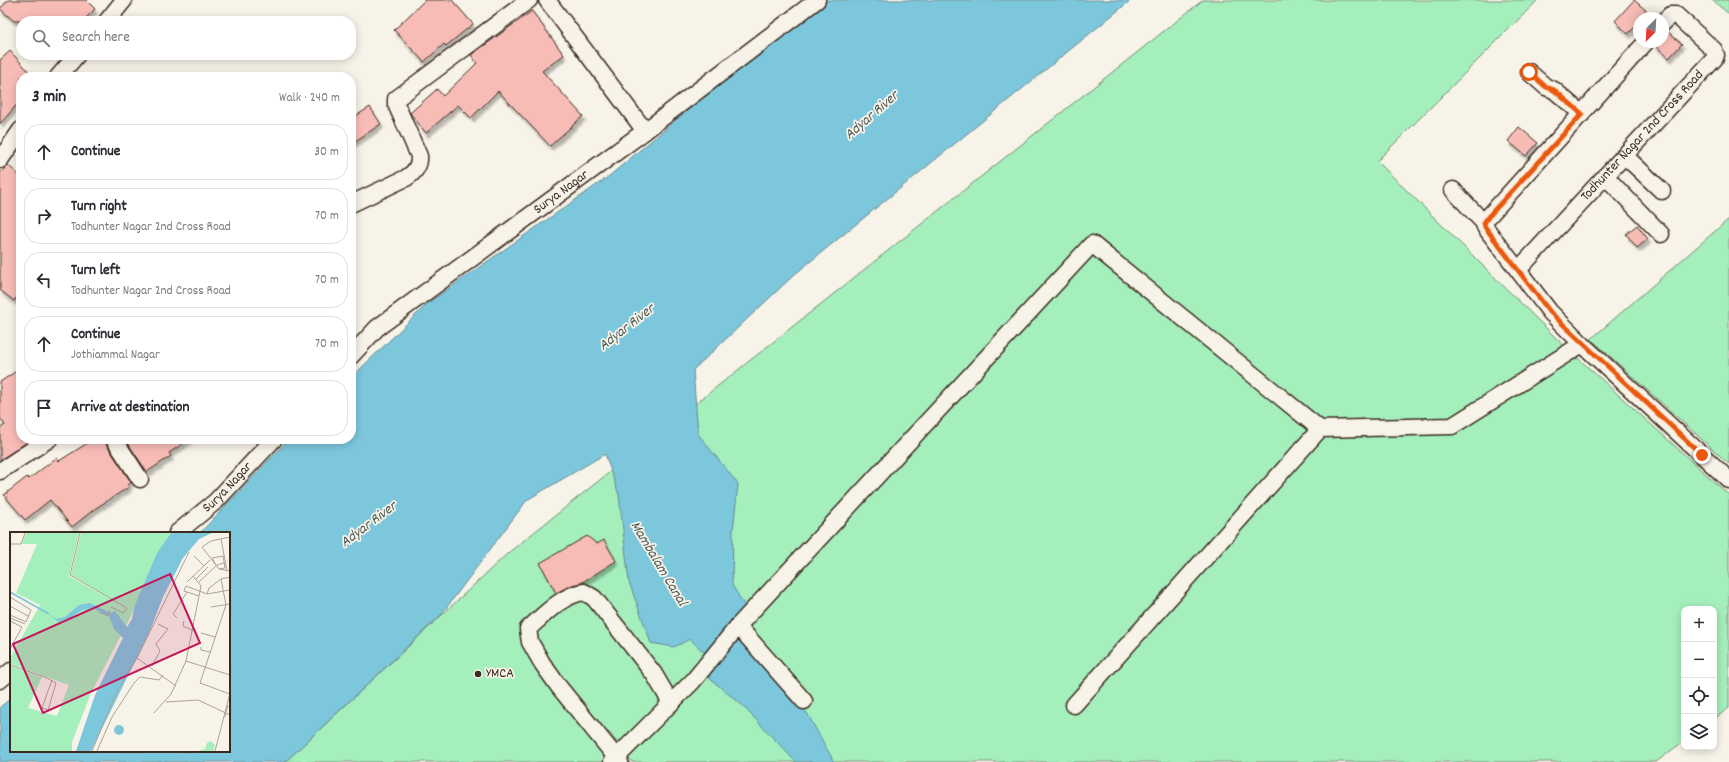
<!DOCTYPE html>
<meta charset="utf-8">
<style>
:root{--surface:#fff;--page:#f7f7f7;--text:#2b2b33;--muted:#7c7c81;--line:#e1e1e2}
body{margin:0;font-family:Dekko,sans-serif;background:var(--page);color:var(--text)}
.controls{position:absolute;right:12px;bottom:12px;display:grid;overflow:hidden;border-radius:8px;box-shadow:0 2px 10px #0003}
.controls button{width:36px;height:36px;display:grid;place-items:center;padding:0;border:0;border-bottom:1px solid var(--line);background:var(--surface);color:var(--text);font:20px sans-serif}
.compass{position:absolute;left:1633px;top:12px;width:36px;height:36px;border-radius:50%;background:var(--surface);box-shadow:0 2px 10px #0003;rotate:204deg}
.stop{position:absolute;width:12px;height:12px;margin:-9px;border:3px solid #ea580c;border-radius:50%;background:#fff}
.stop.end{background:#ea580c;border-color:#fff;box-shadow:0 1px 4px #0008}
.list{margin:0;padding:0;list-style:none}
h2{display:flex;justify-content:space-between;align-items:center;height:52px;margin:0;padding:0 16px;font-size:17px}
h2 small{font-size:13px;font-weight:400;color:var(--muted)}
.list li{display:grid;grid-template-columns:26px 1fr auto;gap:12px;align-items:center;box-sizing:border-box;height:56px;margin:0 8px 8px;padding:0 8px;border:1px solid var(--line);border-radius:16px}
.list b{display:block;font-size:15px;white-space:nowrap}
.list p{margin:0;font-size:13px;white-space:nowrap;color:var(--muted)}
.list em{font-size:13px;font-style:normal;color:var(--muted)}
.icon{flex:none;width:22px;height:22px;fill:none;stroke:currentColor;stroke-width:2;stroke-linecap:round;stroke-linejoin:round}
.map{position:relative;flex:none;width:1729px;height:762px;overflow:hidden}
.search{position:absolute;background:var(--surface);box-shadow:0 2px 10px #0003;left:16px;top:16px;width:340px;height:44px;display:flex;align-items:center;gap:10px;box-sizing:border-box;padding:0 14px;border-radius:16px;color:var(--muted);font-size:15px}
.panel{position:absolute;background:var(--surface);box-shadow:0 2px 10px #0003;left:16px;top:72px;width:340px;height:372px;border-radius:16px}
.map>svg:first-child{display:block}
.green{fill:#a5efbd;stroke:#708c6e}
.water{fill:#7dc7dd;stroke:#638891}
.building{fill:#f8bcb7;stroke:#3b2a1e;filter:url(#shadow)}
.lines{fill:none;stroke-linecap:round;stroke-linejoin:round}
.minor-casing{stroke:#3b2a1e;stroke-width:19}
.minor{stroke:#f7f3e8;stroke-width:16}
.route{stroke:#ea580c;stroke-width:5}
.poi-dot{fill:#3b2a1e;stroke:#f7f3e8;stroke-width:1.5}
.labels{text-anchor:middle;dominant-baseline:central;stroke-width:3.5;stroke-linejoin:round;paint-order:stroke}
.street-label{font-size:14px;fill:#3b2a1e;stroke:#f7f3e8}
.poi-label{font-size:14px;fill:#3b2a1e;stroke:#f7f3e8;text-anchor:start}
.water-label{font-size:15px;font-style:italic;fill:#4f5957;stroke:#f7f3e8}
.inset-river{fill:none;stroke:#7dc7dd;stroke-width:2}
.inset-road{fill:none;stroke:#aca397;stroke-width:1}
.view{fill:#c2185b;fill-opacity:0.15;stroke:#c2185b;stroke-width:2}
.inset-edge{fill:none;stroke:#3b2a1e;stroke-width:2}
</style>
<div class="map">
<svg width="1729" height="762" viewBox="0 0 1729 762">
<defs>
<filter id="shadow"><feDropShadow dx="2.5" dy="4.5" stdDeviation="1" flood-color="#0004"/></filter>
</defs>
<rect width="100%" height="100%" fill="#f7f3e8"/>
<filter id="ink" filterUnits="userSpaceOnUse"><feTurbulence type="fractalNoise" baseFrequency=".025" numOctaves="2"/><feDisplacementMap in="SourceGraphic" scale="8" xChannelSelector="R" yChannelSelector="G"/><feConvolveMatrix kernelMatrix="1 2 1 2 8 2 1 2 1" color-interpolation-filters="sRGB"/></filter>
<g filter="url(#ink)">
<!-- green -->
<g class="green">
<polygon points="1203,0 1538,0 1377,161 1559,341 1729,495 1729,708 1714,719 1714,609 1684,609 1684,741 1656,762 632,762 609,732 597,745 610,762 285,762 508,553"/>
<polygon points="1712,0 1729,0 1729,14"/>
<polygon points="1729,219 1729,464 1591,339"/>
</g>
<!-- water -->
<polygon class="water" points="819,0 1131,0 795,274 693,370 698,434 738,484 733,531 732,585 746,608 727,625 742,644 807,713 834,762 796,762 741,704 710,679 707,655 690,639 674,647 651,643 629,582 619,495 605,454 527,500 441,615 285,762 0,762 0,707 11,698 11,751 229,751 229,533 200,533 289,439 351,439 351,378 428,303 608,177"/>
<!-- building -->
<g class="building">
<polygon points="8,0 86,0 95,9 83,21 14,21 0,9"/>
<polygon points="425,0 452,0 473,24 446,46 444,44 424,62 394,30"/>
<polygon points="1634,0 1655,18 1639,18 1639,23 1628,34 1615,21"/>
<polygon points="532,11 564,55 542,71 583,116 550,146 498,91 471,118 458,105 426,133 410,113 437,89 443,96 477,63 471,55"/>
<polygon points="1667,31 1682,44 1669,58 1655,45 1655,42 1663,42 1663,32"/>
<polygon points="10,51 34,77 21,77 21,100 0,124 0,60"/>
<polygon points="370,107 381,124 351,144 351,119"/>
<polygon points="1519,127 1538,143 1526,156 1508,141"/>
<polygon points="8,165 21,177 21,291 14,301 0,290 0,173"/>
<polygon points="1637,225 1648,239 1637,248 1626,234"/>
<polygon points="21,368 21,439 32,439 0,460 0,428 5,425 0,418 0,382"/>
<polygon points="94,439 105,439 106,444 131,482 128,485 129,487 96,508 72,527 50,500 25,520 4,495 27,477 29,479 56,458 59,461"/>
<polygon points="125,439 190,439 169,453 171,456 147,472"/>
<polygon points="587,536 597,544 604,540 616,561 581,583 572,585 556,593 540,563"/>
</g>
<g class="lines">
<defs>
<g id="minor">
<polyline points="107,21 124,0"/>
<polyline points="1646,42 1488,217 1484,223 1485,227 1550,312 1582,344 1729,480"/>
<polyline points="1529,72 1546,87 1554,90 1582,114"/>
<polyline points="58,77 77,55"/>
<polyline points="645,131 817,0"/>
<polyline points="1625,156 1662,191"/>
<polyline points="0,160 21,130"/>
<polyline points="1605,176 1661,234"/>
<polyline points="1453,190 1484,223"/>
<path d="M351,204l55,-26c9,-6 14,-12 13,-22l-23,-52v-5l133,-99"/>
<path id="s1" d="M1518,270l197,-212 1,-3 -2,-5 -38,-35h-6l-7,8"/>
<path id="s2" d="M351,356l26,-28 268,-197 -98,-131"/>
<polyline points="114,439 140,479"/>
<polyline points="0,471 49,439"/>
<path id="s3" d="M177,533l39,-32 58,-62"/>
<polyline points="738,626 804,701"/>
<polyline points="0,680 11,671"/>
<polyline points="1074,705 1320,429 1452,426 1582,344"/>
<polyline points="612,762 693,681 738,626 1092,244 1320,429"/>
<path d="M620,762l-61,-75 -17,-24 -12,-21 -2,-13c16,-14 34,-34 56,-37l10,6 8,10 52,66 17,29"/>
</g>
</defs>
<!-- minor casing -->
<use href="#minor" class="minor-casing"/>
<!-- minor -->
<use href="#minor" class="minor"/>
</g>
</g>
<g class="lines" filter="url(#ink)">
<!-- route -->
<polyline class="route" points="1529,72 1546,87 1554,90 1582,114 1488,217 1484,223 1485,227 1550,312 1702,455"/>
</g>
<!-- markers -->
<circle class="poi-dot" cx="478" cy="674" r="4"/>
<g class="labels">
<!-- street labels -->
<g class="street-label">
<text stroke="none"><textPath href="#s1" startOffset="183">Todhunter Nagar 2nd Cross Road</textPath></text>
<text stroke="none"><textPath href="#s2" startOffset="267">Surya Nagar</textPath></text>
<text stroke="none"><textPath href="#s3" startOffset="68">Surya Nagar</textPath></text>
</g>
<!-- poi labels -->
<g class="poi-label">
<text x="486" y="674">YMCA</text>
</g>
<!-- water labels -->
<g class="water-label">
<text transform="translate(872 116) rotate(-41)">Adyar River</text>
<text transform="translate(627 328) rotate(-38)">Adyar River</text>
<text transform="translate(369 525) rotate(-37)">Adyar River</text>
<text transform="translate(658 564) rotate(59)">Mambalam Canal</text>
</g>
</g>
<!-- overview -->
<g transform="translate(10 532)">
<rect width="220" height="220" fill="#f7f3e8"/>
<path d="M16,1h53l-10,43 46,26 -44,-27 10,-42h90l-14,21 -25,60 -41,79 -19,49v9h-62v-85l32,11 -14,31 29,8 12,-31 -59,-21v-6l30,-53 -24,-12 21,-49h-15zM201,209l4,4 -2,6h-15l7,-2 2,-6z" fill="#a5efbd"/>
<path d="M161,1h41l-13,6 -16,19 -20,39 -14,36 -58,118h-15l19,-56 28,-57 -9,-9 -5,-13 -16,-8 -11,2 -12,8 -12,4 -10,-9 8,6 9,-2 14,-12 11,-2 20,10 5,-2 12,16 5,-8 3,-14 22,-52zM104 198a5 5 0 1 1 10 0a5 5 0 1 1-10 0Z" fill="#7dc7dd"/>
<path class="inset-river" d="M0,60l39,22"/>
<path class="inset-road" d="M70,1l-10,42 57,33 -4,5 -12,-6M220,5l-19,4 -9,6 17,22 11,2M211,7l6,32M0,12h11l4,-11M184,24l10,10M206,33l-4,-7 11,-2 2,12 -6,1M186,47l12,-12M211,47l5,26 -26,78 30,11M177,50l23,-22M189,50l18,-17 7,-2M197,62l2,-6 12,-9 9,-2M189,64l-15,-5 2,-5 21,8 23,-4M0,65l21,13 -5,12 -16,-7M0,74l18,10M201,75l19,-3M89,80l9,4 2,-6M0,86l15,6M167,86l-4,-4 14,-22M0,89l12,6 -12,22M174,89l-1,5 11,5M191,101l14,4M191,115v3l9,2M176,129l44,14M0,133l37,13 9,5 -8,27 -6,-2 10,-28M142,134l8,-15 -4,-7 12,-15 -10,-5M166,154l-39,-28 52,-106M156,170l32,-2 32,15M144,181l17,-19 15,-33 15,-75 -8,-10M215,185l3,-12M82,219l24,-58 21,-35M87,219l15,-34 22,-34 6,-6 19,3 4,-5M205,219l15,-58"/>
<path class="view" d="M160,42l30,69 -157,70 -30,-69z"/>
<rect width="220" height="220" class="inset-edge"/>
</g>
</svg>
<div class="controls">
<button>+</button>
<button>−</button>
<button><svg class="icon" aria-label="locate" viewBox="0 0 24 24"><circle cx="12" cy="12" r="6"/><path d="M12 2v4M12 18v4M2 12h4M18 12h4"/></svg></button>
<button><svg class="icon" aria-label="layers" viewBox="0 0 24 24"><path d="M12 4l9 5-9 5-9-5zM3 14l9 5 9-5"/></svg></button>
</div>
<svg class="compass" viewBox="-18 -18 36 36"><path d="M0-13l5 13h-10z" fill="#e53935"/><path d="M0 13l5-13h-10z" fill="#7c7c81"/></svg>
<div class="stop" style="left:1529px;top:72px"></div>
<div class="stop end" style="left:1702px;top:455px"></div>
<div class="search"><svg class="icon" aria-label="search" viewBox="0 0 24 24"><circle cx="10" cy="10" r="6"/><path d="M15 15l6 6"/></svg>Search here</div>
<section class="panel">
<h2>3 min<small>Walk · 240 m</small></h2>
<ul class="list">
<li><svg class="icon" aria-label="ahead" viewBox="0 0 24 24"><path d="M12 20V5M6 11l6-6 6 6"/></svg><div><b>Continue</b></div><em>30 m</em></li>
<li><svg class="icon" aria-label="right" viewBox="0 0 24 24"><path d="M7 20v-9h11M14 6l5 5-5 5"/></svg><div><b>Turn right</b><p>Todhunter Nagar 2nd Cross Road</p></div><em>70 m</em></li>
<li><svg class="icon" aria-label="left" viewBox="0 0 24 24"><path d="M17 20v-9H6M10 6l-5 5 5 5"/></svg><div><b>Turn left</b><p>Todhunter Nagar 2nd Cross Road</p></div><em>70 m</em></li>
<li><svg class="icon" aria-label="ahead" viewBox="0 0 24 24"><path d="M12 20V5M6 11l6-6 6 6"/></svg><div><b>Continue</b><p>Jothiammal Nagar</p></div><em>70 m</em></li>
<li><svg class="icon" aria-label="arrive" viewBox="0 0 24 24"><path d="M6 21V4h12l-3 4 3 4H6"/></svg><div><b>Arrive at destination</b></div></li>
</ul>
</section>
</div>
